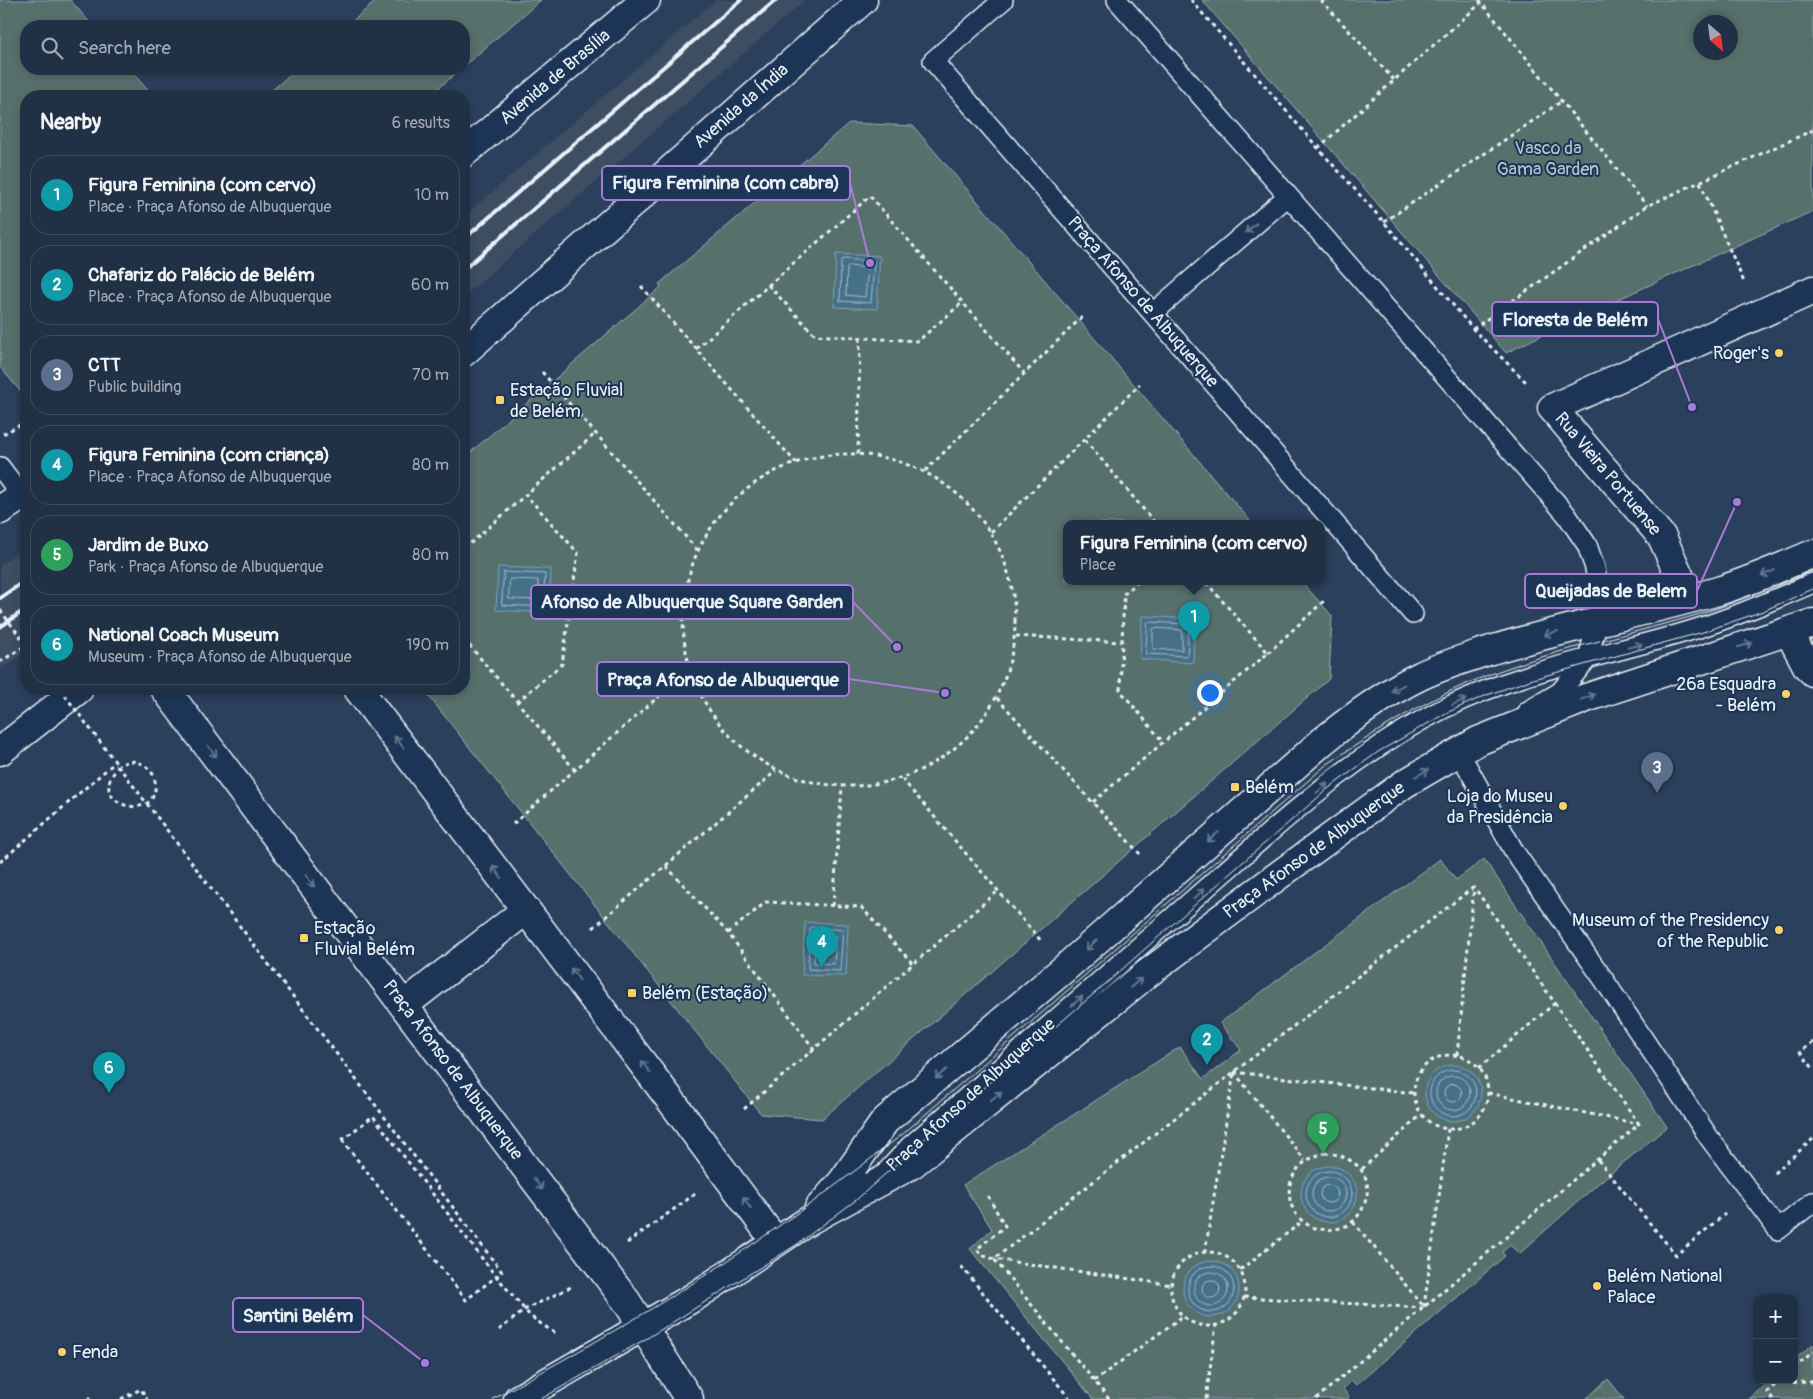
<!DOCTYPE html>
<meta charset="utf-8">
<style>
:root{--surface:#203045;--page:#28384c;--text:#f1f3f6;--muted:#a2a9b3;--line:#3d4b5e;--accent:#8bbbb9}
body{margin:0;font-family:Pangolin,sans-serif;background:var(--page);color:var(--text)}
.controls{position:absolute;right:15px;bottom:15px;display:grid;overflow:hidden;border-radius:10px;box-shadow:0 2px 8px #0003}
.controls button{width:45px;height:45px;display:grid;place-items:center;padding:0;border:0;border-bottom:1px solid var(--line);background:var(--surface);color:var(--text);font:25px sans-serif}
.compass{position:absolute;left:1693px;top:15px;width:45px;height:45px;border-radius:50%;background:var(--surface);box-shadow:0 2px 8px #0003;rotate:152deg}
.you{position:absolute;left:1209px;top:692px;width:18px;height:18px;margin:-12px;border:4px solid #fff;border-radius:50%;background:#1a73e8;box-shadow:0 0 0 8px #1a73e833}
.badge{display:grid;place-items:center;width:32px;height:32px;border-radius:50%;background:var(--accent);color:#fff;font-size:16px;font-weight:700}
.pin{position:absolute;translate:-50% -41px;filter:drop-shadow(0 1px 2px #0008)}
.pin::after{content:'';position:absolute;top:26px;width:18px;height:15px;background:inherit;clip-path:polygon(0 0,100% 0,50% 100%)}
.popup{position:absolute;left:1063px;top:520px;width:262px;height:65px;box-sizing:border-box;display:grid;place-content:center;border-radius:10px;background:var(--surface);filter:drop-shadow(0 1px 4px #0005);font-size:16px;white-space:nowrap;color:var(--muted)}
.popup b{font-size:19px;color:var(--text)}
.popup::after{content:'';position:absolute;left:50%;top:100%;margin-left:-10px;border:10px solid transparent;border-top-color:var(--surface)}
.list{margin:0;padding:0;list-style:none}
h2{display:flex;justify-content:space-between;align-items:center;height:65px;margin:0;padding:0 20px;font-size:21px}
h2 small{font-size:16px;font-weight:400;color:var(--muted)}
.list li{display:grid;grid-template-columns:32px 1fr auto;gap:15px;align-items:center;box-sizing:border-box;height:80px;margin:0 10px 10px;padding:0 10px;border:1px solid var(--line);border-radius:20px}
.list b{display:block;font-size:19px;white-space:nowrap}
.list p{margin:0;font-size:16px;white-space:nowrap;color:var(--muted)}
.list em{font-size:16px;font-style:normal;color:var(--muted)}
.icon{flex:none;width:28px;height:28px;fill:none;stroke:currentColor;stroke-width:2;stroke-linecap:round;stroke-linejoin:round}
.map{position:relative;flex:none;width:1813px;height:1399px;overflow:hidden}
.search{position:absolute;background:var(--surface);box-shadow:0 2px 8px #0003;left:20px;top:20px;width:450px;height:55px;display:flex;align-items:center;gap:12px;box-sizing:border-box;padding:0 18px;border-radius:20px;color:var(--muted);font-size:19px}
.panel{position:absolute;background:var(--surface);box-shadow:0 2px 8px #0003;left:20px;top:90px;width:450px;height:605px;border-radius:20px}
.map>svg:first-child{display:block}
.built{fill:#3c4d62}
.green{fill:#566f6c;stroke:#9fb0b2;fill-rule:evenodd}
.water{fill:#447088;stroke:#86a4b5}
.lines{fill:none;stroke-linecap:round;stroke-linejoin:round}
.shore{stroke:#a6bdcb;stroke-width:1}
.lane-casing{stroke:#e8f1f8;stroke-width:22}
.street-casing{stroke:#e8f1f8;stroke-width:31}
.secondary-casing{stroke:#e8f1f8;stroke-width:31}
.primary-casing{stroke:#e8f1f8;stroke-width:31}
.path{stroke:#e8f1f8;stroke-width:3;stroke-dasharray:4 4;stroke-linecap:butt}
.lane{stroke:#1d3557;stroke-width:19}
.street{stroke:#1d3557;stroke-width:28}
.secondary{stroke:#1d3557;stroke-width:28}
.primary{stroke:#1d3557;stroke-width:28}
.tram{stroke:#e8f1f8;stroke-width:1}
.rail{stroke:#e8f1f8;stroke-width:4}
.path-bridge{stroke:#e8f1f8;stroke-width:3;stroke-dasharray:4 4;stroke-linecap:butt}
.oneway{stroke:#64778f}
.poi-dot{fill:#ffd166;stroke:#1d3557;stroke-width:2}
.labels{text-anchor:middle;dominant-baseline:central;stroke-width:4;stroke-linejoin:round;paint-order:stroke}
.street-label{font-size:18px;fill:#e8f1f8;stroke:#1d3557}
.park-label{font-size:18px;fill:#b5c4c7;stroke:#1d3557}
.poi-label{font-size:18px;fill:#e8f1f8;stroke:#1d3557;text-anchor:start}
.leader{fill:none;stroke:#a77bd6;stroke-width:2}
.callout-dot{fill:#a77bd6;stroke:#1d3557;stroke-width:2}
.callout{fill:#1d3557;stroke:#a77bd6;stroke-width:2}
.callout-label{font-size:19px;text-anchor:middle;font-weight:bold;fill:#e8f1f8}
</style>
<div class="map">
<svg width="1813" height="1399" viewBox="0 0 1813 1399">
<rect width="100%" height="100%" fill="#2b405c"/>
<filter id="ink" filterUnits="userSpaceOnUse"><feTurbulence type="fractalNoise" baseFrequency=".02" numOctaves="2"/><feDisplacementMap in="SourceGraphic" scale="10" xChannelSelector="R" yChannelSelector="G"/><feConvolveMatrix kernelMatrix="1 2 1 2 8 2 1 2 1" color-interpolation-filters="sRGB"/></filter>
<g filter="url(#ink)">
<!-- built -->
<g class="built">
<polygon points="716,0 805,0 464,296 464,216"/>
<polygon points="26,546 26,652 0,670 0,565"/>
</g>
<!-- green -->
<g class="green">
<polygon points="0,0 70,0 93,26 26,26 26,69 129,69 153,96 26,96 26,398 0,367"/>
<polygon points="377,0 541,0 464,66 464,26 347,26"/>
<path d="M1202,0h611v211l-245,111 -62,31zM1700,22h30v30h-30z"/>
<polygon points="297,69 461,69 429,96 265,96"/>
<polygon points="849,123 913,126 1252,523 1066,523 1066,581 1301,581 1332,616 1329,679 822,1119 761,1114 423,689 464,689 464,458 661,287 659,284"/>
<polygon points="1440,859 1456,880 1484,859 1667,1127 1601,1181 1519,1254 1510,1245 1502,1252 1505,1256 1356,1385 1352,1381 1343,1389 1349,1397 1347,1399 1093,1399 970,1249 992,1229 963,1185 1180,1047 1203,1079 1241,1050 1220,1023"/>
<polygon points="1813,1344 1813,1399 1749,1399 1771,1380 1794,1380 1794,1360"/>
<polygon points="1608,1379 1624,1399 1586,1399"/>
</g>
<!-- water -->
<g class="water">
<polygon points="836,254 880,256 877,309 834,307"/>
<polygon points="498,567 551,569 549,613 496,610"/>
<polygon points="1142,616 1195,619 1193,663 1140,659"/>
<polygon points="805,922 848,924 846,976 802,975"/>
<circle cx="1453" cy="1093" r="28"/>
<circle cx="1329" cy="1194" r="28"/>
<circle cx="1211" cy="1289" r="28"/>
</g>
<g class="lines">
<!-- shore -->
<g class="shore">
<polygon points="844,259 874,262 871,303 840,301 841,261"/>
<polygon points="850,266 868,268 865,297 846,295 847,268"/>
<polygon points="504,572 545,574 543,607 502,605"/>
<polygon points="510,579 538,580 538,600 509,599"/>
<polygon points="1148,622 1189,624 1187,656 1146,654"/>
<polygon points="1154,628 1182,630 1182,650 1153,649 1153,630"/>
<polygon points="812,927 843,930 840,971 808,969 810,930"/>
<polygon points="818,934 836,936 834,964 814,963 815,936"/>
<circle cx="1453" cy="1093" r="23"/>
<circle cx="1453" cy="1093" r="17"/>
<circle cx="1453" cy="1093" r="9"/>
<circle cx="1329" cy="1194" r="23"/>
<circle cx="1329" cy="1194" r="17"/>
<circle cx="1329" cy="1194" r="9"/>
<circle cx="1211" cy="1289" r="23"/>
<circle cx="1211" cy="1289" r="17"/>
<circle cx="1211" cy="1289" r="9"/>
</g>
<defs>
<g id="lane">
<path d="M1003,0l-70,61c160,184 321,368 480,553"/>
<polyline points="1117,0 1566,514 1587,545 1595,568 1598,593 1598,621 1588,658 1560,692 1528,711"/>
<polyline points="1153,313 1288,196"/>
<polyline points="0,467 22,496"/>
<polyline points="1459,752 1515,853 1604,980 1710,1139 1778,1230 1813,1202"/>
<path d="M887,1171l23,-25c99,-85 197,-171 295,-257 76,-66 148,-135 238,-180 77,-38 161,-53 243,-77 44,-13 85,-31 127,-49"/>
</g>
<g id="street">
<polyline points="1682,582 1662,537 1552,408 1813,290"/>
<polyline points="1789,632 1807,666 1813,672"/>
<polyline points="165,689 627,1302 643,1327"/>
<polyline points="358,689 675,1106 776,1242"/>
<polyline points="404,1005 526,910"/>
</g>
<g id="secondary">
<path d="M819,1208l23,-26 43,-61 180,-153 258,-227c31,-25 62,-48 97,-65 23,-11 47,-18 71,-26 75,-23 152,-37 227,-59 32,-10 64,-24 95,-37"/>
<polyline points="643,1327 689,1399"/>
<polyline points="518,1399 694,1297 808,1221 911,1165 1148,973 1279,875 1404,784 1478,741 1586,698 1813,623"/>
</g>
<g id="primary">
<polyline points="464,153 646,0"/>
<polyline points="464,352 863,0"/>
<polyline points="0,510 26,493"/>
<polyline points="0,751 79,689"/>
</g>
</defs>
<!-- lane casing -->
<use href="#lane" class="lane-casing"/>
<!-- street casing -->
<use href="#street" class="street-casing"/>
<!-- secondary casing -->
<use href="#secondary" class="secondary-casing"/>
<!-- primary casing -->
<use href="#primary" class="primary-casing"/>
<!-- path -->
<g class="path">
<polyline points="1191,0 1318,148 1384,222 1473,329 1527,383"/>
<polyline points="1321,0 1394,80"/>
<polyline points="1479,0 1647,206"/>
<polyline points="1318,148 1481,3"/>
<polyline points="1700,182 1744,282"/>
<polyline points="1384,222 1562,101"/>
<polyline points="768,285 815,335 918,341 963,302"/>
<polyline points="641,286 796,463"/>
<polyline points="1473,329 1647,206 1813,130"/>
<polyline points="696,349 870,196 1024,373"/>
<polyline points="542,372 698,551"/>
<polyline points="3,434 22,424"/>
<polyline points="1085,440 1155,523"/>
<circle cx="849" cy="620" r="166"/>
<polyline points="858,454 860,338"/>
<polyline points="925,471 1082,317"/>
<polyline points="991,532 1140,384"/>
<polyline points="464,549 596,433"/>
<polyline points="1139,581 1124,594 1120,690 1163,742"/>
<polyline points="571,603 683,609"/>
<polyline points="1016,636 1121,642"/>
<polyline points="464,639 575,770"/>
<polyline points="1268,653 1325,600"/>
<polyline points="0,662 26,645"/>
<polyline points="997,698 1140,854"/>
<polyline points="517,702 562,664 578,553 526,495"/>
<path d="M116,767c4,-2 9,-5 14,-6 11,0 24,9 25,20 6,46 -74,23 -36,-14"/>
<polyline points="902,779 1042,942"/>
<polyline points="1093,802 1268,653 1205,581"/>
<polyline points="513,824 690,669"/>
<polyline points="0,862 113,764"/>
<polyline points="666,866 728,933 814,1049 998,891"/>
<polyline points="833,906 842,787"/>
<polyline points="593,928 776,771"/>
<polyline points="728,933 766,902 861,907 913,964"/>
<polyline points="1813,1042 1800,1052 1813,1068"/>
<polyline points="1457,1055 1474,888"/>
<circle cx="1451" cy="1092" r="37"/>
<polyline points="1479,1068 1555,1003"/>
<polyline points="1234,1072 1413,1093"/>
<polyline points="1234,1072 1305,1160"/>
<polyline points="1488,1093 1639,1124"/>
<polyline points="744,1109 814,1049"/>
<polyline points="342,1140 373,1116 491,1270 531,1317 556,1334"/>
<path d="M1325,1153c25,1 49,19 41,46 -4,15 -14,28 -31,30 -50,8 -67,-62 -10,-76z"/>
<polyline points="1598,1160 1676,1255 1725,1214"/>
<polyline points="1362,1169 1421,1115"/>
<polyline points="1774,1173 1813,1139"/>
<polyline points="988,1196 1005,1226 977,1249 981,1255 994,1259 1172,1285"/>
<polyline points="1353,1222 1424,1307"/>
<polyline points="627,1243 695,1194"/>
<polyline points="1205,1252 1234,1072"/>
<circle cx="1208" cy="1289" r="37"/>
<polyline points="961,1266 1070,1399"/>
<polyline points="1240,1270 1303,1221"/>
<polyline points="1244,1297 1423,1308"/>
<polyline points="1424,1307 1448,1129"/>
<polyline points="499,1330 526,1309 571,1287"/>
<polyline points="1794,1368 1813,1352"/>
<polyline points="1094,1381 1183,1316"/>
<polyline points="1777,1383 1813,1382"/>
<polyline points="88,1399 90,1398"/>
<polyline points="121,1399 141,1389 147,1399"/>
<polyline points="1109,1399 994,1259 1234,1072 1474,887"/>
<polyline points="1206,1399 1216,1325"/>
<polyline points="1316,1399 1639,1124 1474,887"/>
<polyline points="1773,1399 1767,1392 1781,1380"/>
</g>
<!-- lane -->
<use href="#lane" class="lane"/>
<!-- street -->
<use href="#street" class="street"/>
<!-- secondary -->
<use href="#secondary" class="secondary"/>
<!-- primary -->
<use href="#primary" class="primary"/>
<!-- tram -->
<g class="tram">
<path d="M493,1399c65,-36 130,-72 194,-112 75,-47 147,-99 217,-154l422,-368c49,-33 97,-64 152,-86 69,-28 143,-42 215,-63 41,-12 80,-30 120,-47"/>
<polyline points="541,1399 649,1337 796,1245 856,1200 921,1142 1110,980 1243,862 1329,788 1378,752 1446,713 1487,695 1533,679 1703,632 1763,611 1813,589"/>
</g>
<!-- rail -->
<g class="rail">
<polyline points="464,239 741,0"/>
<polyline points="464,269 776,0"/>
<polyline points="0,598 26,580"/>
<polyline points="0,627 26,609"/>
</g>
<!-- path-bridge -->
<g class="path-bridge">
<polyline points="0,610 26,644"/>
<polyline points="60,689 502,1272 466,1300 342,1140"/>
</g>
</g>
<!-- one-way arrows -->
<defs><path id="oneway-shaft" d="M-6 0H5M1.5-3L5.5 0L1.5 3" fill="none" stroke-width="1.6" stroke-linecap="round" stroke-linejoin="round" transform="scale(1.25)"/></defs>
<g class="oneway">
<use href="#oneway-shaft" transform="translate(1251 228) rotate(139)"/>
<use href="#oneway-shaft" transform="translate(1768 573) rotate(157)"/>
<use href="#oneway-shaft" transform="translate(1551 633) rotate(165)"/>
<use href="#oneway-shaft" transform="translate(1745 645) rotate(-17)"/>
<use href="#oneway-shaft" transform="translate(1635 646) rotate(-14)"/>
<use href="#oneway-shaft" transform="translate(1398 688) rotate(152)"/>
<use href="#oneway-shaft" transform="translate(1588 697) rotate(-20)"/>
<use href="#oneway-shaft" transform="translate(1459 702) rotate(-24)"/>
<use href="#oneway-shaft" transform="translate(399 742) rotate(-127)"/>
<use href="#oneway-shaft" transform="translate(212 751) rotate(53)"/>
<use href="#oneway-shaft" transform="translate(1422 773) rotate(-30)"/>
<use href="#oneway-shaft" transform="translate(1322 788) rotate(-41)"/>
<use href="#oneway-shaft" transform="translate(1213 837) rotate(139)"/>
<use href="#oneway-shaft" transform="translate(497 872) rotate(-127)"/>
<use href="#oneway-shaft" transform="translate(310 881) rotate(53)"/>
<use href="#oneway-shaft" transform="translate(1199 894) rotate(-41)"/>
<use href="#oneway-shaft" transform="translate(1091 945) rotate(138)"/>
<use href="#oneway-shaft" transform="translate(575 974) rotate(-127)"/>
<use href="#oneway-shaft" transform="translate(1136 983) rotate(-39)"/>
<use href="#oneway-shaft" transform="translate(1077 1001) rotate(-41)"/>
<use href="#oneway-shaft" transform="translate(646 1067) rotate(-127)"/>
<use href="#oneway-shaft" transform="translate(941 1074) rotate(140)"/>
<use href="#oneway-shaft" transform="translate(996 1096) rotate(-39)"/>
<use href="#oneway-shaft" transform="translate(538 1184) rotate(53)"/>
<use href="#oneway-shaft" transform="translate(747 1203) rotate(-126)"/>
</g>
</g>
<!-- markers -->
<g class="poi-dot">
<circle cx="1779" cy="353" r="5"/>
<rect x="495" y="395" width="10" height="10" rx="2.5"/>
<circle cx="1786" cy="694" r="5"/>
<rect x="1230" y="782" width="10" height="10" rx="2.5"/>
<circle cx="1563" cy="806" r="5"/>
<circle cx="1779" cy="930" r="5"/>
<rect x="299" y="933" width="10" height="10" rx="2.5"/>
<rect x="627" y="988" width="10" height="10" rx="2.5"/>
<circle cx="1597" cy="1286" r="5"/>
<circle cx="62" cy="1352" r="5"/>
</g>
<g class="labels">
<!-- street labels -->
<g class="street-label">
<text transform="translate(555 77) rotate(-40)">Avenida de Brasília</text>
<text transform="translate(741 106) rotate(-41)">Avenida da Índia</text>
<text transform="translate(1143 302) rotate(49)">Praça Afonso de Albuquerque</text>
<text transform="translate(1608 474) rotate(50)">Rua Vieira Portuense</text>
<text transform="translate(1314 850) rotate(-36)">Praça Afonso de Albuquerque</text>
<text transform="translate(453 1070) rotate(53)">Praça Afonso de Albuquerque</text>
<text transform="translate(971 1095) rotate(-42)">Praça Afonso de Albuquerque</text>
</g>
<!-- park labels -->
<g class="park-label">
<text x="1548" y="148">Vasco da<tspan x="1548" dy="21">Gama Garden</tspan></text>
</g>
<!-- poi labels -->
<g class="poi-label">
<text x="1769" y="353" text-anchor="end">Roger's</text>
<text x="510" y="390">Estação Fluvial<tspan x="510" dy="21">de Belém</tspan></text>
<text x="1776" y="684" text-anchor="end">26ª Esquadra<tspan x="1776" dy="21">- Belém</tspan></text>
<text x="1245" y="787">Belém</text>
<text x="1553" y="796" text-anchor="end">Loja do Museu<tspan x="1553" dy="21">da Presidência</tspan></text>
<text x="1769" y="920" text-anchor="end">Museum of the Presidency<tspan x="1769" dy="21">of the Republic</tspan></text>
<text x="314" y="928">Estação<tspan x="314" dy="21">Fluvial Belém</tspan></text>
<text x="642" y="993">Belém (Estação)</text>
<text x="1607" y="1276">Belém National<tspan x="1607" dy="21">Palace</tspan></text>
<text x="72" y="1352">Fenda</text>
</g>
</g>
<!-- callouts -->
<path class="leader" d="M870 263L850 183M1692 407L1658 319M1737 502L1697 591M897 647L853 602M945 693L849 679M425 1363L363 1315"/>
<g class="callout-dot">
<circle cx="870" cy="263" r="5"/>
<circle cx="1692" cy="407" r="5"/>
<circle cx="1737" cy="502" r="5"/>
<circle cx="897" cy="647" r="5"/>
<circle cx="945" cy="693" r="5"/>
<circle cx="425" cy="1363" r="5"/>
</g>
<g class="callout">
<rect x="602" y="166" width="248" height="34" rx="5"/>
<rect x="1492" y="302" width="166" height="34" rx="5"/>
<rect x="1525" y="574" width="172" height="34" rx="5"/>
<rect x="531" y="585" width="322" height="34" rx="5"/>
<rect x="597" y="662" width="252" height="34" rx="5"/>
<rect x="233" y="1298" width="130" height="34" rx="5"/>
</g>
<g class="callout-label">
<text x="726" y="189">Figura Feminina (com cabra)</text>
<text x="1575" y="326">Floresta de Belém</text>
<text x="1611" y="597">Queijadas de Belem</text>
<text x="692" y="608">Afonso de Albuquerque Square Garden</text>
<text x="723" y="686">Praça Afonso de Albuquerque</text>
<text x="298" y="1322">Santini Belém</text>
</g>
</svg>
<div class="controls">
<button>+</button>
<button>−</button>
</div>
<svg class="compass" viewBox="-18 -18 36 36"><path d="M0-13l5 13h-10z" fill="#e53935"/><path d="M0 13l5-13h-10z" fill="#a2a9b3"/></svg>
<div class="you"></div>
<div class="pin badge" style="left:1194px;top:642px;background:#0f9aa8">1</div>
<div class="popup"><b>Figura Feminina (com cervo)</b>Place</div>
<div class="pin badge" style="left:1207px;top:1065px;background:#0f9aa8">2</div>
<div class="pin badge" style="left:1657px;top:793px;background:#5c6f8a">3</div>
<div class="pin badge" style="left:822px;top:967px;background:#0f9aa8">4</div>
<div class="pin badge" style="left:1323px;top:1154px;background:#2e9e5b">5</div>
<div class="pin badge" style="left:109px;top:1093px;background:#0f9aa8">6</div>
<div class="search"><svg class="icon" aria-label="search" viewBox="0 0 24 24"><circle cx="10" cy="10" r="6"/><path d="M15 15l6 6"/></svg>Search here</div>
<section class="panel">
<h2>Nearby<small>6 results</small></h2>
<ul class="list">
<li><span class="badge" style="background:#0f9aa8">1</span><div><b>Figura Feminina (com cervo)</b><p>Place · Praça Afonso de Albuquerque</p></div><em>10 m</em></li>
<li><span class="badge" style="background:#0f9aa8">2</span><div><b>Chafariz do Palácio de Belém</b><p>Place · Praça Afonso de Albuquerque</p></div><em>60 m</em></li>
<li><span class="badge" style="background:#5c6f8a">3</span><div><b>CTT</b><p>Public building</p></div><em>70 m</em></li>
<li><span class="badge" style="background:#0f9aa8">4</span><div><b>Figura Feminina (com criança)</b><p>Place · Praça Afonso de Albuquerque</p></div><em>80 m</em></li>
<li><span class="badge" style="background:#2e9e5b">5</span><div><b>Jardim de Buxo</b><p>Park · Praça Afonso de Albuquerque</p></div><em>80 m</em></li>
<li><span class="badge" style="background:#0f9aa8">6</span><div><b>National Coach Museum</b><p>Museum · Praça Afonso de Albuquerque</p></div><em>190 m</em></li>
</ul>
</section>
</div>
